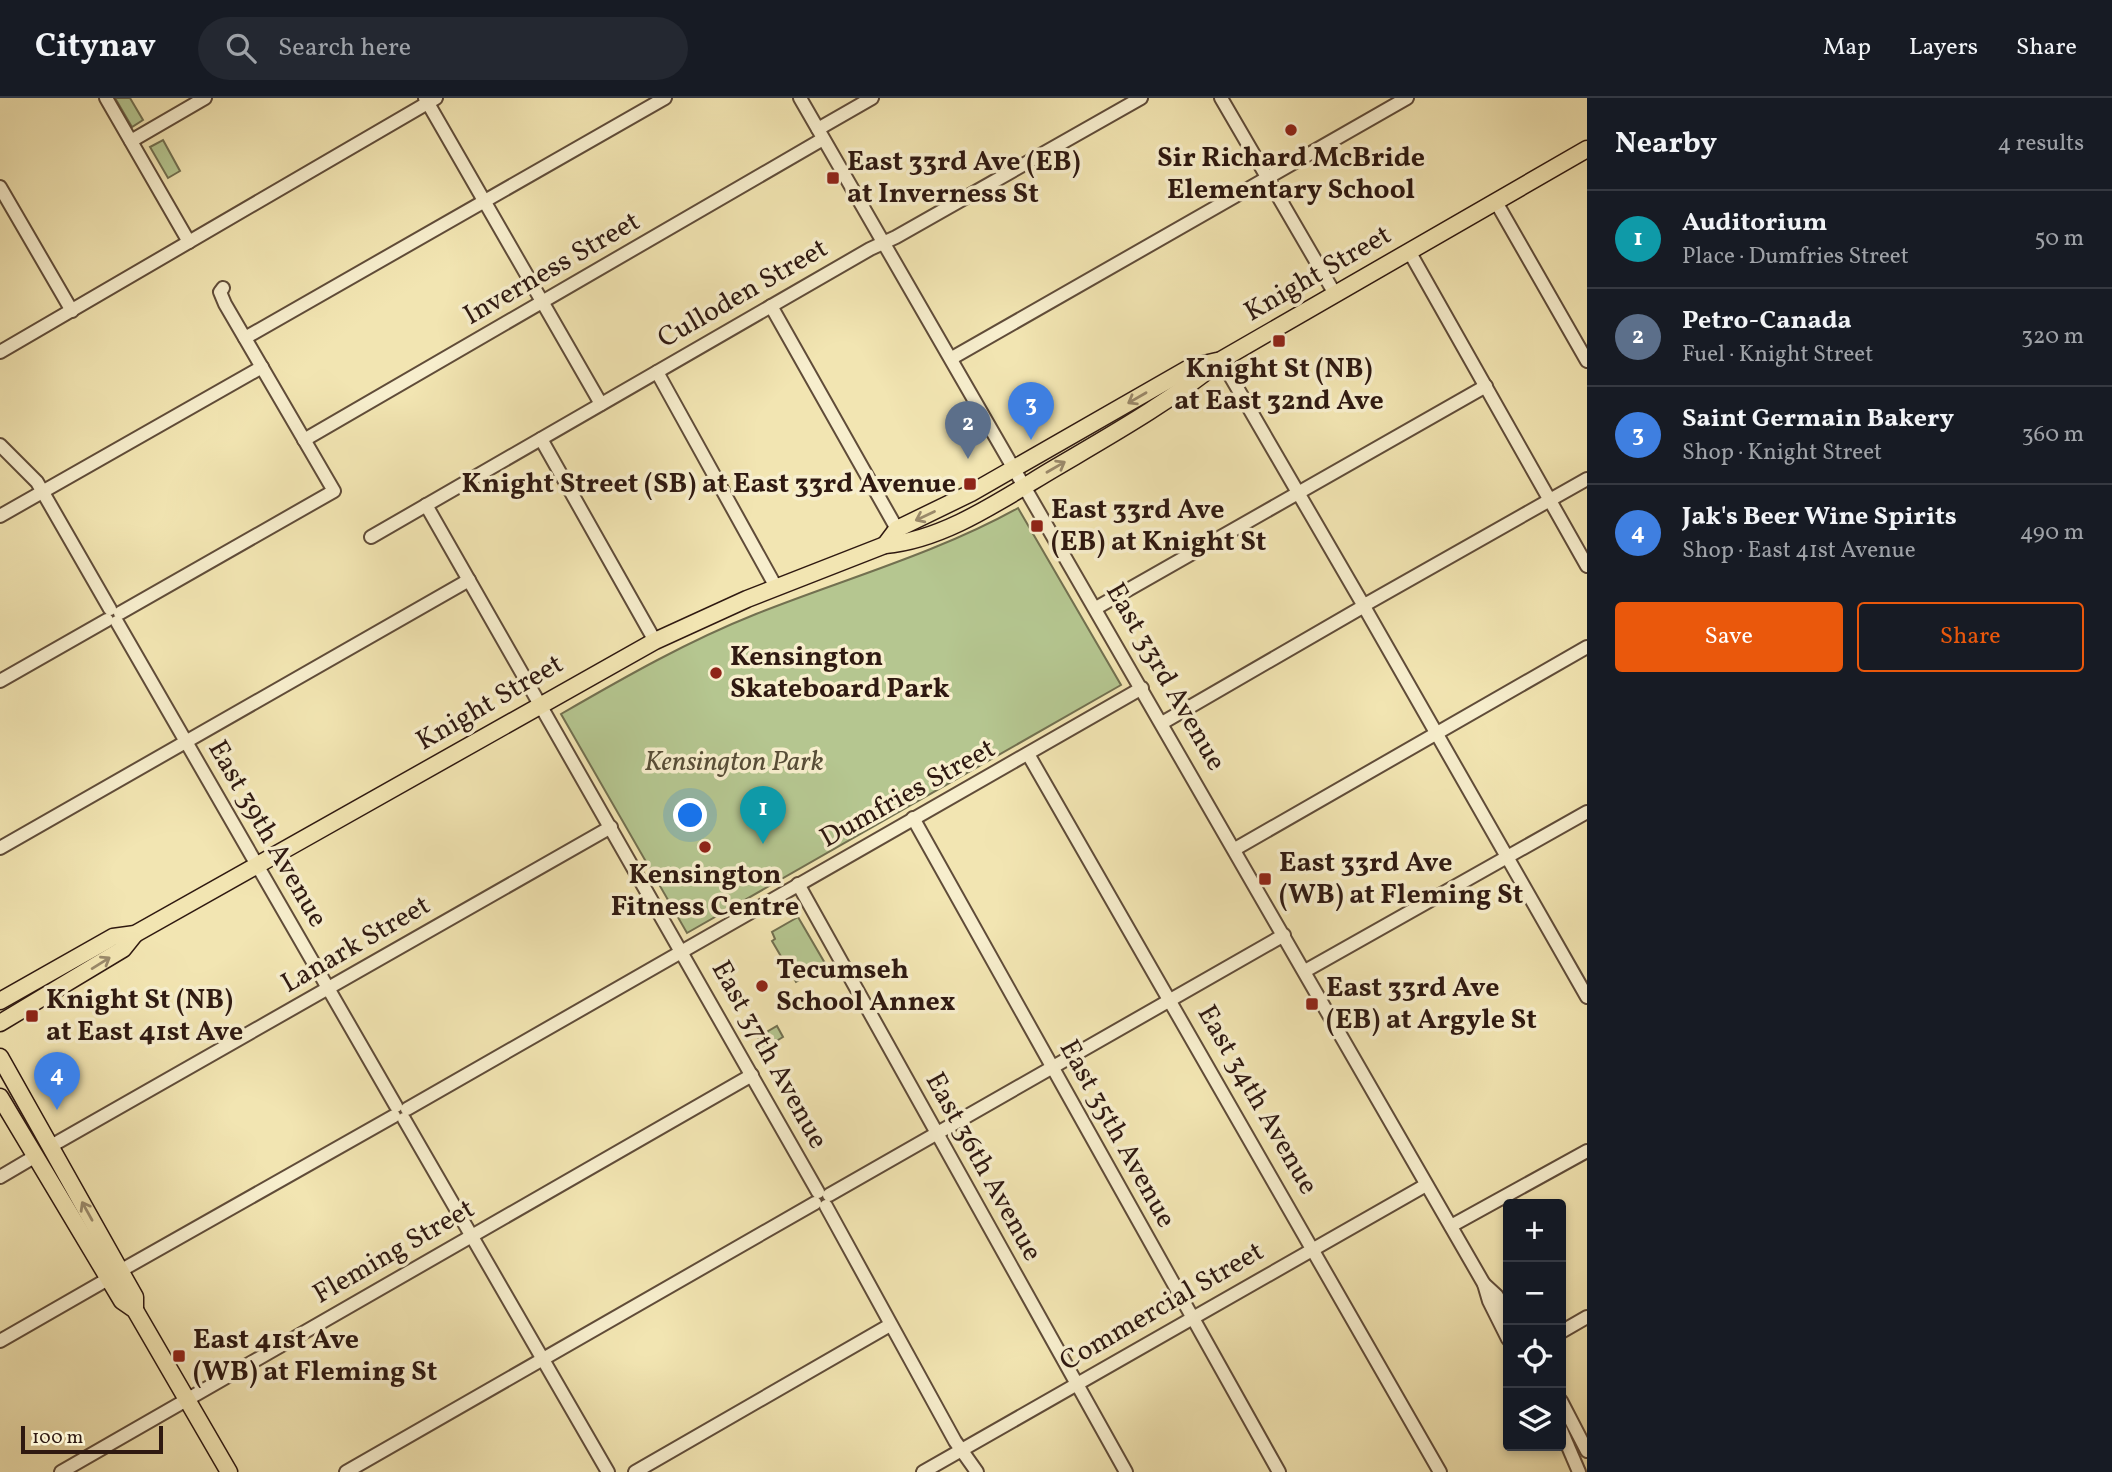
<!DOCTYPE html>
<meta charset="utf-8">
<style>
:root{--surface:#171b24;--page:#242831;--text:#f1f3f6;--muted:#9ea1a6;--line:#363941;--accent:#ea580c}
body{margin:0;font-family:Vollkorn,serif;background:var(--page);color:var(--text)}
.controls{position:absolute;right:21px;bottom:21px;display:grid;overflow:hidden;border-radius:7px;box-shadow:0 4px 10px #0003}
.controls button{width:63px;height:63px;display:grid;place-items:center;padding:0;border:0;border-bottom:2px solid var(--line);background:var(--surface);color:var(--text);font:35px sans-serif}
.scale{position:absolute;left:21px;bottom:18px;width:142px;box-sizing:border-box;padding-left:7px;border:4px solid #2f1911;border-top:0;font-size:19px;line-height:24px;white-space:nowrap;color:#2f1911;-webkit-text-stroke:5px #f7eecd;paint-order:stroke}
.you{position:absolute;left:691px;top:718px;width:24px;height:24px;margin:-18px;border:5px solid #fff;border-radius:50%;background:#1a73e8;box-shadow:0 0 0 10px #1a73e833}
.badge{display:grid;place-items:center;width:46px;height:46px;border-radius:50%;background:var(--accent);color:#fff;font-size:23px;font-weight:700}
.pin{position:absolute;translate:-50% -58px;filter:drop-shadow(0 2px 4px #0008)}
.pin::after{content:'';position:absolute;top:37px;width:24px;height:21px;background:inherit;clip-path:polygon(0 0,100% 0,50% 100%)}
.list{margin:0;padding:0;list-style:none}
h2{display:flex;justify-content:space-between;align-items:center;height:91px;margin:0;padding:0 28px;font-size:30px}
h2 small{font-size:23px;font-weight:400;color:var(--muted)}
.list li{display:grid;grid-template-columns:46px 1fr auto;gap:21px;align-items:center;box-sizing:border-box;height:98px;padding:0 28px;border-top:2px solid var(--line)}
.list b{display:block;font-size:26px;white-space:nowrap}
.list p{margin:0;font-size:23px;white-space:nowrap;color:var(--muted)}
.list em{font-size:23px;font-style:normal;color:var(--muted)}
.actions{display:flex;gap:14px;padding:21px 28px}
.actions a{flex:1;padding:16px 0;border:2px solid var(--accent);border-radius:7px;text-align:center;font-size:24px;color:var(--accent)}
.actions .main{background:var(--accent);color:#fff}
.icon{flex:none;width:38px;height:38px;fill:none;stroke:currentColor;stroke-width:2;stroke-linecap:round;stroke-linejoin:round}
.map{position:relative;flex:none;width:1587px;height:1374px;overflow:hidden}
header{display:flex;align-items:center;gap:42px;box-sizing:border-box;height:98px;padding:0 35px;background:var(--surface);border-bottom:2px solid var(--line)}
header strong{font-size:33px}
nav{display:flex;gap:38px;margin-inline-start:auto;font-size:24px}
.search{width:490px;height:63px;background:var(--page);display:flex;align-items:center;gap:18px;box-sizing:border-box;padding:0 24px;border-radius:38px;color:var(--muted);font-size:26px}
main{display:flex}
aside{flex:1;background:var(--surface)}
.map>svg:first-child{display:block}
.green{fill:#b5c690;stroke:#727050;stroke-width:2}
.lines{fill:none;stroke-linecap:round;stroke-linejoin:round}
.minor-casing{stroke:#604c39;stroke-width:16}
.major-casing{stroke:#2f1911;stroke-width:19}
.minor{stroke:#f7eecd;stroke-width:12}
.major{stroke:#f2e5b2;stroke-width:16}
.oneway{stroke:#9a896a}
.poi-dot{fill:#8f2418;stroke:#f7eecd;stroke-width:2.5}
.labels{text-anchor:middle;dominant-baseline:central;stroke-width:7;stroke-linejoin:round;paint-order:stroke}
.poi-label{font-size:28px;font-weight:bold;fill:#2f1911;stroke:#f7eecd;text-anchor:start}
.street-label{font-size:28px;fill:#2f1911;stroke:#f7eecd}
.park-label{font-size:28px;font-style:italic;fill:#574d37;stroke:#f7eecd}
</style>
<header>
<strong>Citynav</strong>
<div class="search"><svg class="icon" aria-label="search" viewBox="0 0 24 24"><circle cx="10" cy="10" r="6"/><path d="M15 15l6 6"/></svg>Search here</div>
<nav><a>Map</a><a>Layers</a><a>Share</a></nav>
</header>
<main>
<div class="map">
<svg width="1587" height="1374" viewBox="0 0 1587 1374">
<rect width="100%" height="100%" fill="#f2e5b2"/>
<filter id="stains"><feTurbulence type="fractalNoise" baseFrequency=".00286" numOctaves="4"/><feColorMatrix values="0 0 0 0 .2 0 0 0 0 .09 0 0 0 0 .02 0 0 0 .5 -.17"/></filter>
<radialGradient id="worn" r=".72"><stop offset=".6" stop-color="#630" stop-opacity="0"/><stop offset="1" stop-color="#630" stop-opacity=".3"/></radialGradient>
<!-- green -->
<g class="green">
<polygon points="115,0 130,0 143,22 132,29"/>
<polygon points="163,42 180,73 168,80 150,49"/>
<path d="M1018,410l103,177 -434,248 -126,-219c64,-37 127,-73 195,-100 88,-35 179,-60 262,-106z"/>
<polygon points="798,819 826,867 796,884 772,843 775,841 772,834"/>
<polygon points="777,928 783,939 758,954 753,947 760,943 758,939"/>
</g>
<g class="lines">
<defs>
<g id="minor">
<polyline points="106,0 189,144"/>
<polyline points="425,0 601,306"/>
<polyline points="800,0 1484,1186 1489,1203 1508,1241"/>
<polyline points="1221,0 1335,196"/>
<polyline points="818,31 872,0"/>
<polyline points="131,43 205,0"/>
<polyline points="0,89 72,213"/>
<polyline points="1496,104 1587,263"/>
<polyline points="1409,153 1587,468"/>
<polyline points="771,208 897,431"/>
<polyline points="245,240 665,0"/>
<polyline points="0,254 436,0"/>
<polyline points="952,260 1407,0"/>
<polyline points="1221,262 1361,503"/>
<polyline points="657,274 776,489"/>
<polyline points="541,341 655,543"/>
<polyline points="304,342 823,41"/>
<polyline points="0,347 37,384 110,511"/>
<polyline points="426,407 818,1094"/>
<polyline points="0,418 262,269"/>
<polyline points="371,439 870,151 896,139 1141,0"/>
<polyline points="1368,505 1587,381"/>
<polyline points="1096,510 1486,288"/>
<polyline points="1366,512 1587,899"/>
<polyline points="120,515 334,393 225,206 220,194 223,190"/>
<polyline points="117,524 396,1008"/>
<polyline points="0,583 107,522"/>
<polyline points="1162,625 1359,511"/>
<polyline points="1028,656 1440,1374"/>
<polyline points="913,720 1279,1374"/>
<polyline points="0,750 469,482"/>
<polyline points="1235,751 1587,549"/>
<polyline points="798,786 1126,1374"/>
<polyline points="1305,873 1587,714"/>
<polyline points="407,1011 1142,590"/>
<polyline points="404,1021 608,1374"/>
<polyline points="51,1048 611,729"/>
<polyline points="0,1079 34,1059"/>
<polyline points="829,1097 1284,837"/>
<polyline points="826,1108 955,1343 977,1374"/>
<polyline points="1451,1128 1587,1053"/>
<polyline points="120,1173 394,1018"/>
<polyline points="1484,1186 1497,1198 1508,1217"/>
<polyline points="1561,1234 1587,1219"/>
<polyline points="0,1243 108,1181"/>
<polyline points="1561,1303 1587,1353"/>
<polyline points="1561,1332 1579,1374"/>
<polyline points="61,1374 752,977"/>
<polyline points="346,1374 815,1105"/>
<polyline points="635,1374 890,1227"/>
<polyline points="923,1374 1426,1087"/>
</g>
<g id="major">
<polyline points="885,447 897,431 971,395 1191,269 1217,263"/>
<path d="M0,903l113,-64 22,-3 520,-293 92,-42 138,-54c60,-5 119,-47 170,-77 56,-33 115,-66 166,-108l366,-211"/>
<polyline points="0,925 123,851 135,836"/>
<polyline points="0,959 135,1199 135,1212"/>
<polyline points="0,999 122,1203 135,1212 229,1374"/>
</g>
</defs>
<!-- minor casing -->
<use href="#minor" class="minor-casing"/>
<!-- major casing -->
<use href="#major" class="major-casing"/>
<!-- minor -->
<use href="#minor" class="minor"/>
<!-- major -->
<use href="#major" class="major"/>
</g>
<!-- one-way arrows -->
<defs><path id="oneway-shaft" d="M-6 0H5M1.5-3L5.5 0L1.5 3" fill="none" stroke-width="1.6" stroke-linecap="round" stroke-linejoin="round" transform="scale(1.75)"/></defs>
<g class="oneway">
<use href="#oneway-shaft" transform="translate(1137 300) rotate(150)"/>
<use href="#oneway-shaft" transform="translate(1056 369) rotate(-30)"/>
<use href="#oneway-shaft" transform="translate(925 418) rotate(155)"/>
<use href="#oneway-shaft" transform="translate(101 865) rotate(-32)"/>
<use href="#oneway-shaft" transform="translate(87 1113) rotate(-119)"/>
</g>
<!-- markers -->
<g class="poi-dot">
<circle cx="1291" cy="32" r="7"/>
<rect x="826" y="73" width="14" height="14" rx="3.5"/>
<rect x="1272" y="236" width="14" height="14" rx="3.5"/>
<rect x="963" y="379" width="14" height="14" rx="3.5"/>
<rect x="1030" y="421" width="14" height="14" rx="3.5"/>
<circle cx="716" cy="575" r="7"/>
<circle cx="705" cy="749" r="7"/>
<rect x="1258" y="774" width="14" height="14" rx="3.5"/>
<circle cx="762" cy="888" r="7"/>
<rect x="1305" y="899" width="14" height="14" rx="3.5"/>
<rect x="25" y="911" width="14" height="14" rx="3.5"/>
<rect x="172" y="1251" width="14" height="14" rx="3.5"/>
</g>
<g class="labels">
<!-- poi labels -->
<g class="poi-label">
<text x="1291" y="60" text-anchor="middle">Sir Richard McBride<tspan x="1291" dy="32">Elementary School</tspan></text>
<text x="847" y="64">East 33rd Ave (EB)<tspan x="847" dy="32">at Inverness St</tspan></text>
<text x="1279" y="271" text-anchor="middle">Knight St (NB)<tspan x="1279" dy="32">at East 32nd Ave</tspan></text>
<text x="956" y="386" text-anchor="end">Knight Street (SB) at East 33rd Avenue</text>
<text x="1051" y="412">East 33rd Ave<tspan x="1051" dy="32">(EB) at Knight St</tspan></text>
<text x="730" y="559">Kensington<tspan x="730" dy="32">Skateboard Park</tspan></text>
<text x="1279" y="765">East 33rd Ave<tspan x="1279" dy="32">(WB) at Fleming St</tspan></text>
<text x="705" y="777" text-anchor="middle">Kensington<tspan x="705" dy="32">Fitness Centre</tspan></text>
<text x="776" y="872">Tecumseh<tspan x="776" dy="32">School Annex</tspan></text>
<text x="1326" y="890">East 33rd Ave<tspan x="1326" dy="32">(EB) at Argyle St</tspan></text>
<text x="46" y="902">Knight St (NB)<tspan x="46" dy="32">at East 41st Ave</tspan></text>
<text x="193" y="1242">East 41st Ave<tspan x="193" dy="32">(WB) at Fleming St</tspan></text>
</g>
<!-- street labels -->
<g class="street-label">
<text transform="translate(552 171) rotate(-30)">Inverness Street</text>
<text transform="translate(1318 176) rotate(-30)">Knight Street</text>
<text transform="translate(743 196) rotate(-30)">Culloden Street</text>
<text transform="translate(1165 579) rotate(60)">East 33rd Avenue</text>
<text transform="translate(490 605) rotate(-30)">Knight Street</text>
<text transform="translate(908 696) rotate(-29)">Dumfries Street</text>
<text transform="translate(267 736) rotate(60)">East 39th Avenue</text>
<text transform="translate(356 847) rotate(-30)">Lanark Street</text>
<text transform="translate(769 957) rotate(61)">East 37th Avenue</text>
<text transform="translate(1257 1002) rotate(60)">East 34th Avenue</text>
<text transform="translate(1117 1036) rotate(61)">East 35th Avenue</text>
<text transform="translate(983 1069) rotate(61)">East 36th Avenue</text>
<text transform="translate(394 1154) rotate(-30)">Fleming Street</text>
<text transform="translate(1162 1209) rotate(-30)">Commercial Street</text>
</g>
<!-- park labels -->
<g class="park-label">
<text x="734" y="664">Kensington Park</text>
</g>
</g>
<rect width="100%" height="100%" filter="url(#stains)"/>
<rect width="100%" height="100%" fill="url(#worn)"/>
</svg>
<div class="controls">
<button>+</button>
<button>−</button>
<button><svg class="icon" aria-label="locate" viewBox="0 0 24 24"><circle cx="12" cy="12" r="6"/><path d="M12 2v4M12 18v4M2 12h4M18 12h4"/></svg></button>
<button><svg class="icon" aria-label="layers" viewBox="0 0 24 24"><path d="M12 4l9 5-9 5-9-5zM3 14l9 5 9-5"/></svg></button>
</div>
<div class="scale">100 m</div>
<div class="you"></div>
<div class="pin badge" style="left:763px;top:746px;background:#0f9aa8">1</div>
<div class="pin badge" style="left:968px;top:361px;background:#5c6f8a">2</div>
<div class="pin badge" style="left:1031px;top:342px;background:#3f7fe0">3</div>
<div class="pin badge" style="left:57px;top:1012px;background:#3f7fe0">4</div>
</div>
<aside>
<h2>Nearby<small>4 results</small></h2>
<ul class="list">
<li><span class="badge" style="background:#0f9aa8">1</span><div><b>Auditorium</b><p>Place · Dumfries Street</p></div><em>50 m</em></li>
<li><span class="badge" style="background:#5c6f8a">2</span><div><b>Petro-Canada</b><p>Fuel · Knight Street</p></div><em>320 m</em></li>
<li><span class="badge" style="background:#3f7fe0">3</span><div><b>Saint Germain Bakery</b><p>Shop · Knight Street</p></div><em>360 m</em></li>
<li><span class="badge" style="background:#3f7fe0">4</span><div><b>Jak's Beer Wine Spirits</b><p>Shop · East 41st Avenue</p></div><em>490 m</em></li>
</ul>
<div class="actions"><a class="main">Save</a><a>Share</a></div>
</aside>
</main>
